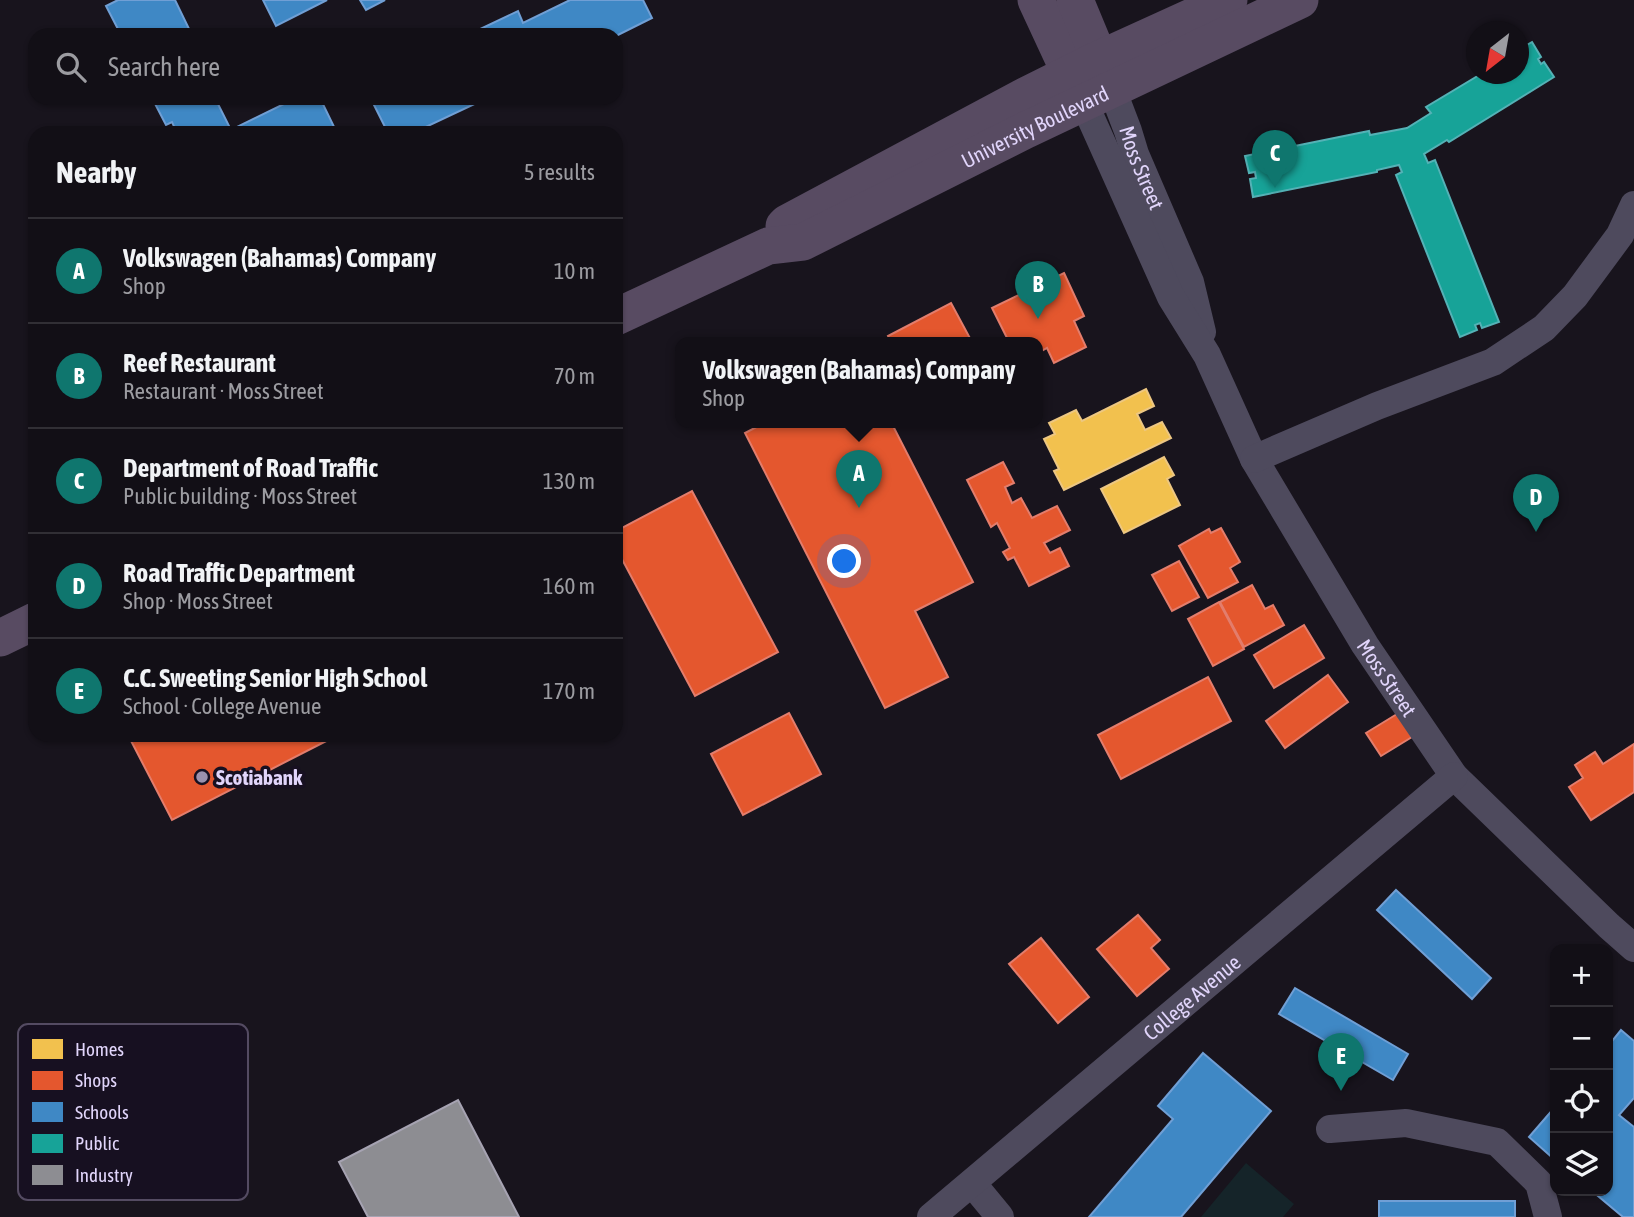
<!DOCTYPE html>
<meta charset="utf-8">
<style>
:root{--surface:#120f16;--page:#1f1d23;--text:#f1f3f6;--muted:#9c9ca1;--line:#312f35;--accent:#0f766e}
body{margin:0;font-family:"Asap Condensed",sans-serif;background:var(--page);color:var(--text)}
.controls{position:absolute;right:21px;bottom:21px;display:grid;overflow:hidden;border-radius:14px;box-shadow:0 2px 5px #0004}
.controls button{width:63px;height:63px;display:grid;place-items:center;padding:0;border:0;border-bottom:2px solid var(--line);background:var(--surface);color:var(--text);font:35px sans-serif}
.compass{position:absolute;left:1466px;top:21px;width:63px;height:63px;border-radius:50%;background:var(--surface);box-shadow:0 2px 5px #0004;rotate:211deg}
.you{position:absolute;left:845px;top:562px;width:24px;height:24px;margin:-18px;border:5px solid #fff;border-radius:50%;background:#1a73e8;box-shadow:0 0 0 10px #1a73e833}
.badge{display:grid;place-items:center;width:46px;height:46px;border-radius:50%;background:var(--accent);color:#fff;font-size:23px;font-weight:700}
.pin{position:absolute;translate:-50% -58px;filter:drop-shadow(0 2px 4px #0008)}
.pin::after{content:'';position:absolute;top:37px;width:24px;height:21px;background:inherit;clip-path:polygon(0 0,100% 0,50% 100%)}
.popup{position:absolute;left:675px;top:337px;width:368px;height:91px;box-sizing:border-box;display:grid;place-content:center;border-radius:14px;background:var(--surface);filter:drop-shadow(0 2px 5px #0005);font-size:23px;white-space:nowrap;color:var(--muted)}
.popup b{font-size:26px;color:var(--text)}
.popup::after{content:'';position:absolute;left:50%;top:100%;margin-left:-14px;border:14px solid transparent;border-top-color:var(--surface)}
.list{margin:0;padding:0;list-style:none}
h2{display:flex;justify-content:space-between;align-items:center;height:91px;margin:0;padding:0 28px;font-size:30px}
h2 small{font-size:23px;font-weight:400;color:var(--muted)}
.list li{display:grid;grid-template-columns:46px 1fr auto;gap:21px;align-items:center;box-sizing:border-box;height:105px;padding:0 28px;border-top:2px solid var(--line)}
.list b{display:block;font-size:26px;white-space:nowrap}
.list p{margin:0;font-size:23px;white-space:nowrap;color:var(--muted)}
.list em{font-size:23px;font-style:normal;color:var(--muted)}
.icon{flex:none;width:38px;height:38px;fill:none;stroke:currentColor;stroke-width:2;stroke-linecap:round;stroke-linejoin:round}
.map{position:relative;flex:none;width:1634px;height:1217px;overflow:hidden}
.search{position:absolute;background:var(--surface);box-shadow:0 2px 5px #0004;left:28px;top:28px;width:595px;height:77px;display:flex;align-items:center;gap:18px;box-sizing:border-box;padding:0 24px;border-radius:21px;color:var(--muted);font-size:26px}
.panel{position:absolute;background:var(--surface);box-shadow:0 2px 5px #0004;left:28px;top:126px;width:595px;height:616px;border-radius:21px}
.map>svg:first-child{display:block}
.green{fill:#152429}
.homes{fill:#f2c14e;stroke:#edc782;stroke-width:2}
.shops{fill:#e4572e;stroke:#e37d6c;stroke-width:2}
.schools{fill:#3f88c5;stroke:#709fd5;stroke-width:2}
.public{fill:#17a398;stroke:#54b2b6;stroke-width:2}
.industry{fill:#8d8d92;stroke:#a6a3b2;stroke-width:2}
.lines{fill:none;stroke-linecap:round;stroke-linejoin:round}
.minor{stroke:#4e4a5d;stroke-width:28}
.major{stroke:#584b62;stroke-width:37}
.poi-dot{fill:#9b91ad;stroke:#171021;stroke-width:2.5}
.labels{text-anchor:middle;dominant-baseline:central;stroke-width:7;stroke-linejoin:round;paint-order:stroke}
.street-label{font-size:21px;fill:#e1d5fb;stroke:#171021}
.poi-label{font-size:21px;font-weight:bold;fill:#e1d5fb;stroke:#171021;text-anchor:start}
.key{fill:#171021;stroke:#544b62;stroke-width:2}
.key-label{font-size:19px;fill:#e1d5fb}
</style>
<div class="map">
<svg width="1634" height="1217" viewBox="0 0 1634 1217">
<rect width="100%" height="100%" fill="#18141d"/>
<!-- green -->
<polygon class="green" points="1246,1163 1294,1204 1283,1217 1201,1217"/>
<!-- homes -->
<g class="homes">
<polygon points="1146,389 1154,406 1137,414 1145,430 1162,422 1171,438 1064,490 1054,471 1059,469 1044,439 1055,434 1049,423 1076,410 1082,421"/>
<polygon points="1164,457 1174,475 1167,479 1180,505 1124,533 1101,489"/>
</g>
<!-- shops -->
<g class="shops">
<polygon points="1064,273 1084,316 1074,321 1086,347 1054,363 1047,348 1038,353 1038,342 1009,342 992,308"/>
<polygon points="951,303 972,342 891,342 888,336"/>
<polygon points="766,422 891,422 973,582 915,611 948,677 885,708 745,433"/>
<polygon points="1003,462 1014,483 1005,487 1012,503 1021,498 1032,518 1057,506 1070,530 1044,543 1050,553 1060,548 1069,566 1029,586 1014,557 1008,560 1003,552 1010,548 997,523 991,527 967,480"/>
<polygon points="692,491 778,652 695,696 616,548 616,531"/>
<polygon points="1221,528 1240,562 1230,568 1238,582 1208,598 1179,546 1209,529 1211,533"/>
<polygon points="1179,561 1199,597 1172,611 1152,575"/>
<polygon points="1252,585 1265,609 1273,605 1284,625 1244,647 1220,602"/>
<polygon points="1219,602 1244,649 1213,666 1188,619"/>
<polygon points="1304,625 1324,658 1274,688 1254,655"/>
<polygon points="1328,675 1348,702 1285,748 1266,721"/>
<polygon points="1208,677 1231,721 1121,779 1098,735"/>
<polygon points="789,713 821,774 743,815 711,754"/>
<polygon points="1397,714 1412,737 1381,756 1366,733"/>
<polygon points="128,735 338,735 172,820"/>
<polygon points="1634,744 1634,792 1591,820 1569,787 1583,778 1575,765 1595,752 1603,764"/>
<polygon points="1138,915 1160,940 1151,948 1169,969 1137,996 1097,949"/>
<polygon points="1041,938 1089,997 1058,1023 1009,964"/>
</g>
<!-- schools -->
<g class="schools">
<polygon points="118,0 175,0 192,35 121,35 106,6"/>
<polygon points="263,0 327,0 276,26"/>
<polygon points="360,0 385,0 366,10"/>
<polygon points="570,0 643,0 652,18 616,36 478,35 476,31 518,11 523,23"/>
<polygon points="152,98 215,98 231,130 296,98 320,98 337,133 177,133 172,122 166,125"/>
<polygon points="379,98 480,98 481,101 413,133 388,133 372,101"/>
<polygon points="1396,890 1491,978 1472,999 1377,910"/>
<polygon points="1295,988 1408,1054 1393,1080 1279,1014"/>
<polygon points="1621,1030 1634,1041 1634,1098 1619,1115 1634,1127 1634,1217 1623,1217 1592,1191 1608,1191 1608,1046"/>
<polygon points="1203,1053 1271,1111 1181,1217 1089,1217 1173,1119 1158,1106"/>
<polygon points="1555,1107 1555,1160 1529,1137"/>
<rect x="1379" y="1201" width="136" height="16"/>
</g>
<!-- public -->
<polygon class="public" points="1532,42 1541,57 1538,59 1541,64 1544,62 1554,77 1449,142 1447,140 1424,154 1428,163 1435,160 1499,322 1482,328 1480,323 1475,325 1477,330 1460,337 1396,175 1402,172 1399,165 1377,170 1377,172 1253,197 1250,179 1256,178 1255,172 1249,173 1245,156 1369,131 1370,135 1407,128 1431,113 1426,107 1481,74 1518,74 1518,50"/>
<!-- industry -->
<polygon class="industry" points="458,1100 519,1217 368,1217 339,1162"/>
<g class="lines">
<!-- minor -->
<g class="minor">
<path id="s1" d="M1112,89l16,42 7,23 55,128 12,50"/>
<path id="s2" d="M1084,103l87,194 36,58 47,104 111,186 89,131 155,150 25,22"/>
<polyline points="1254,459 1377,406 1493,362 1544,328 1575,296 1620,235 1634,205"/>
<polyline points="1330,1129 1406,1123 1497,1142 1539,1183 1548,1217"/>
<polyline points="972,1183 1000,1217"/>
<path id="s3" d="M931,1217l523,-441"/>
</g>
<!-- major -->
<g class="major">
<polyline points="1036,0 1081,97"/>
<polyline points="1075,0 1109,82"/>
<polyline points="784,226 787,223 1021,98 1099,59 1229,0"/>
<path id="s4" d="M616,317l152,-71 35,-4 223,-112 274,-130"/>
<polyline points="0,638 35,621"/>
</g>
</g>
<!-- markers -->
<circle class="poi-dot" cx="202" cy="777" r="7"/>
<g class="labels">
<!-- street labels -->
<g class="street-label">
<text stroke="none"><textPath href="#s4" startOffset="462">University Boulevard</textPath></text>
<text stroke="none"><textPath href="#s1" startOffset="84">Moss Street</textPath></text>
<text stroke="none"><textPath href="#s2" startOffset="651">Moss Street</textPath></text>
<text stroke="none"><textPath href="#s3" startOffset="341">College Avenue</textPath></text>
</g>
<!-- poi labels -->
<g class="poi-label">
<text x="216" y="777">Scotiabank</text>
</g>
</g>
<!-- legend -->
<rect x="18" y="1024" width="230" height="176" rx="10" class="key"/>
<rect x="32" y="1039" width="31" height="20" fill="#f2c14e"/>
<rect x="32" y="1071" width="31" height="19" fill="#e4572e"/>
<rect x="32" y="1102" width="31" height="20" fill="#3f88c5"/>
<rect x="32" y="1134" width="31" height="19" fill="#17a398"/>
<rect x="32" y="1165" width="31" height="20" fill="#8d8d92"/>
<g class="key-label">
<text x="75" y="1056">Homes</text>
<text x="75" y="1087">Shops</text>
<text x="75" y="1119">Schools</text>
<text x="75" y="1150">Public</text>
<text x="75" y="1182">Industry</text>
</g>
</svg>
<div class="controls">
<button>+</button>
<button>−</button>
<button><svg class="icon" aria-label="locate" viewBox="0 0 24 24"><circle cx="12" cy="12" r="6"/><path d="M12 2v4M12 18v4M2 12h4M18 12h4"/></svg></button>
<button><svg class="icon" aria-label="layers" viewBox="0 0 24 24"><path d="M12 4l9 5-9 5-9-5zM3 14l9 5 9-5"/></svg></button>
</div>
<svg class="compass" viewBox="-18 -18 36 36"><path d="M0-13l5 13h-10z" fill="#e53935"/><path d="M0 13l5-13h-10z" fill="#9c9ca1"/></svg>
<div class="you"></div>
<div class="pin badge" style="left:859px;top:508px">A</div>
<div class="popup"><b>Volkswagen (Bahamas) Company</b>Shop</div>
<div class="pin badge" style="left:1038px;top:319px">B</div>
<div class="pin badge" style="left:1275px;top:188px">C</div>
<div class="pin badge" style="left:1536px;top:532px">D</div>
<div class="pin badge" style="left:1341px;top:1091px">E</div>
<div class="search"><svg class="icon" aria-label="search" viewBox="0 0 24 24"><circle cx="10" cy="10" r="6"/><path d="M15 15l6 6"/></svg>Search here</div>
<section class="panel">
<h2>Nearby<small>5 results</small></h2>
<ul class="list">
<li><span class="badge">A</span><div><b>Volkswagen (Bahamas) Company</b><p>Shop</p></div><em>10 m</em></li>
<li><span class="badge">B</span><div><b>Reef Restaurant</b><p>Restaurant · Moss Street</p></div><em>70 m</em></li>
<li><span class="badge">C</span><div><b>Department of Road Traffic</b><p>Public building · Moss Street</p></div><em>130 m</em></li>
<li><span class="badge">D</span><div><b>Road Traffic Department</b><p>Shop · Moss Street</p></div><em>160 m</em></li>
<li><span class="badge">E</span><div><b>C.C. Sweeting Senior High School</b><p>School · College Avenue</p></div><em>170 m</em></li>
</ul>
</section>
</div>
